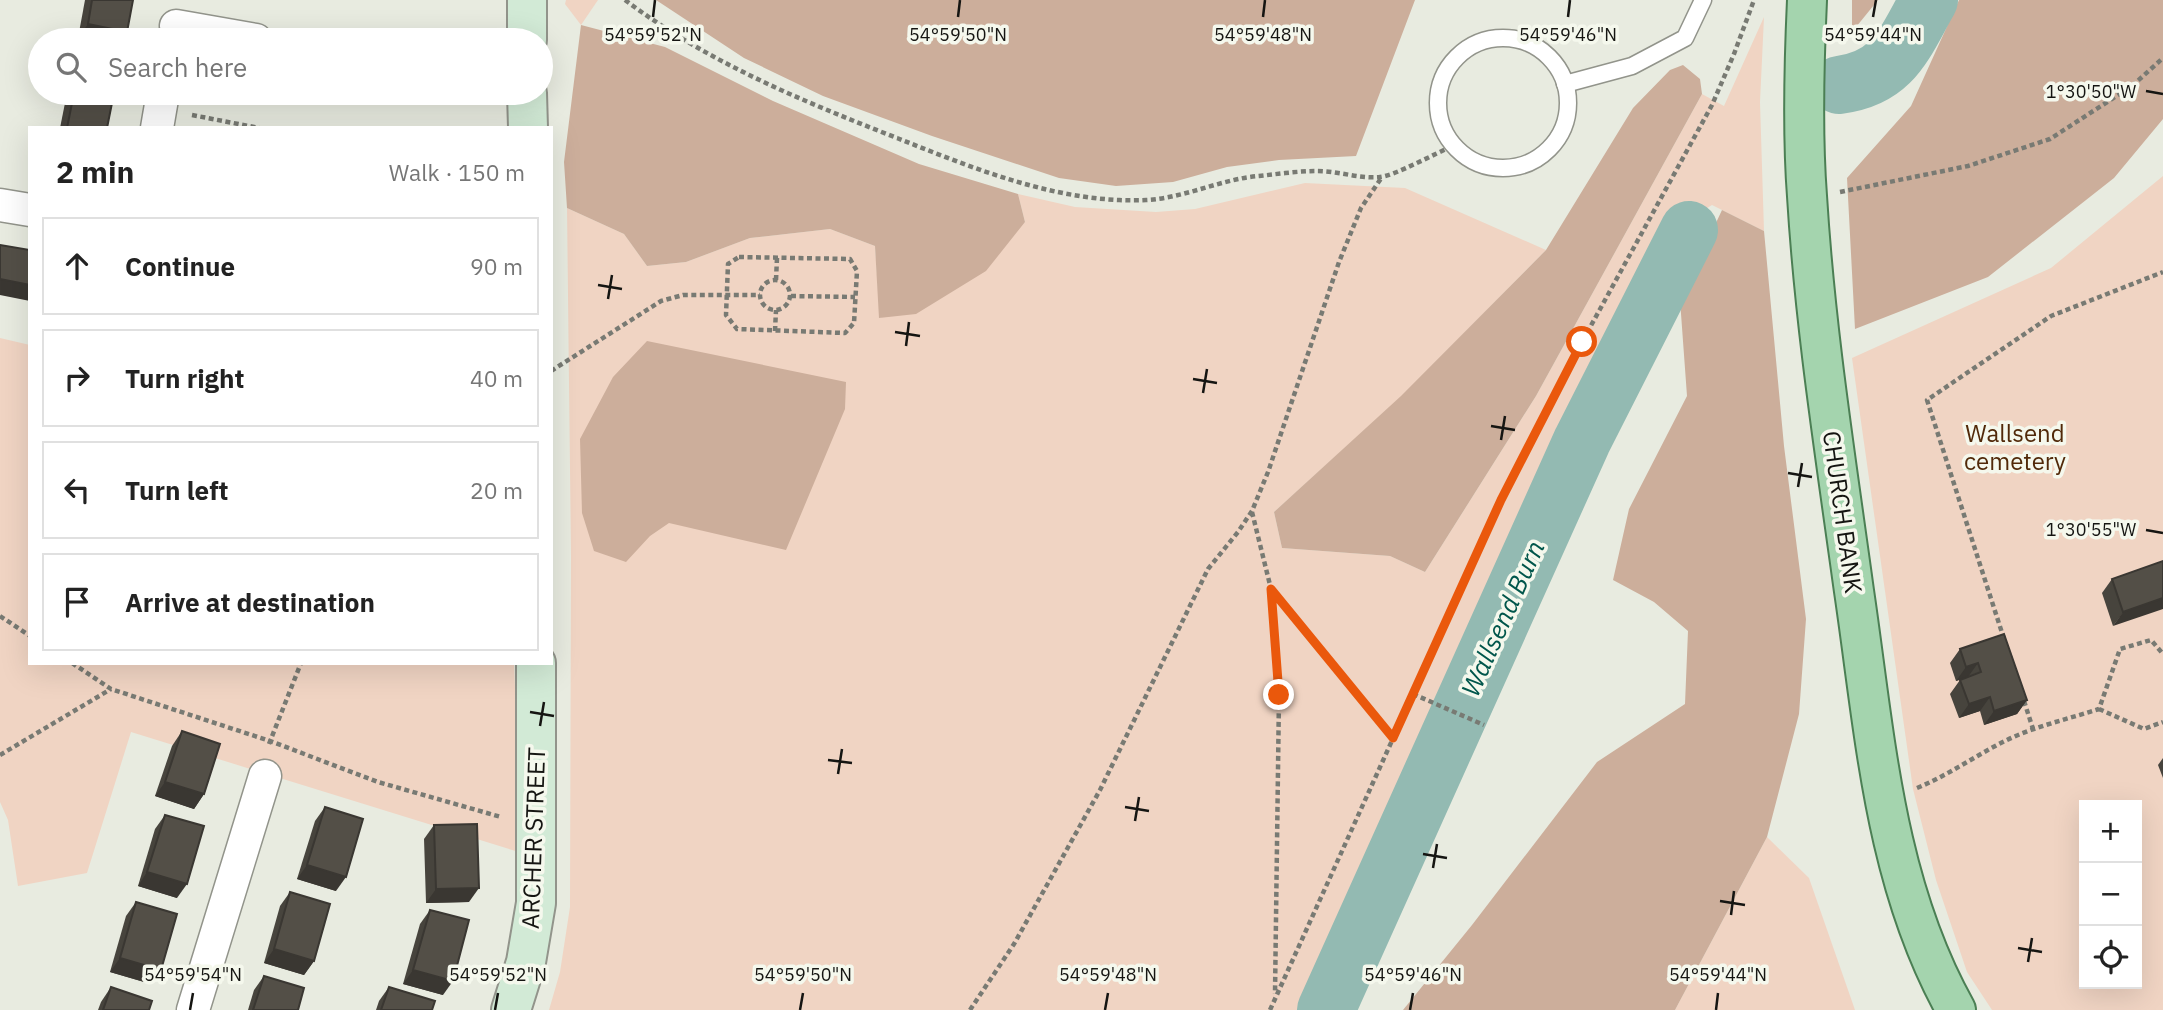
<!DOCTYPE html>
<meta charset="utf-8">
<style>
:root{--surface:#fff;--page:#f6f6f6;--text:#222;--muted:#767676;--line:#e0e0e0}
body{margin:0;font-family:"IBM Plex Sans",sans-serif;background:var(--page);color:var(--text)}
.controls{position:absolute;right:21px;bottom:21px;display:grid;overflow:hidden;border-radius:0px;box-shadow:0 7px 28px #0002}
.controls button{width:63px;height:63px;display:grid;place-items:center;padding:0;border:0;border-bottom:2px solid var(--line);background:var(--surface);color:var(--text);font:35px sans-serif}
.stop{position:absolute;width:21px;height:21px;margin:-16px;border:5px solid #ea580c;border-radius:50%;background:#fff}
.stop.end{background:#ea580c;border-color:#fff;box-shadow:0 2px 7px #0008}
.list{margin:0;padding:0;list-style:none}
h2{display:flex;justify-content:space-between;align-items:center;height:91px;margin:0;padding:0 28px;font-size:30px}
h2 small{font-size:23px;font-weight:400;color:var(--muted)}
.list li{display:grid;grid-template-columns:46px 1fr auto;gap:21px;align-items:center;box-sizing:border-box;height:98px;margin:0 14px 14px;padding:0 14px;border:2px solid var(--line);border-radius:0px}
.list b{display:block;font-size:26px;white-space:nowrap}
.list em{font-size:23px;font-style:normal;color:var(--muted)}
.icon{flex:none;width:38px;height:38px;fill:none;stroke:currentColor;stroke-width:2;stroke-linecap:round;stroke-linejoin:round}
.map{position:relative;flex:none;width:2163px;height:1010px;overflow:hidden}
.search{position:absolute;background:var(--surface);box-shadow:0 7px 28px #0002;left:28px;top:28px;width:525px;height:77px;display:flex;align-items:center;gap:18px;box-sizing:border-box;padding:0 24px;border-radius:38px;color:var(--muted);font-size:26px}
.panel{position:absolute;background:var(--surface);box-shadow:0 7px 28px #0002;left:28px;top:126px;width:525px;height:539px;border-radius:0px}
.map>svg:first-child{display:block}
.green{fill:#f0d4c3;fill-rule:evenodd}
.forest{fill:#ccae9b}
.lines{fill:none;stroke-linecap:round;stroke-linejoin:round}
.river{stroke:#93bab2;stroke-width:58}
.lane-casing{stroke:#92948b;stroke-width:19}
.street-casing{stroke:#92948b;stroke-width:35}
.secondary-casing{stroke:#92948b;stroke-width:42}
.primary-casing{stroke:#4b7f54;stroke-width:42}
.path{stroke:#787a73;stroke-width:4.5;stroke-dasharray:5 3.5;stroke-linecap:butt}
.lane{stroke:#fff;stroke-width:16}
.street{stroke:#fff;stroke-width:32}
.secondary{stroke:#d2ead6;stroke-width:38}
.primary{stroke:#a4d4ae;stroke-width:38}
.wall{fill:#47443d}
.shaded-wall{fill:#3a3732}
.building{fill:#534f47;stroke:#3a3732;stroke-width:2}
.route{stroke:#ea580c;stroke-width:9}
.ticks{fill:none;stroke:#151512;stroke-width:2.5}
.labels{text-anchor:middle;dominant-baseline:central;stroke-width:7;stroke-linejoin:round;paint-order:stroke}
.park-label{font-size:24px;fill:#512909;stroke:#f5f8ed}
.street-label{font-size:24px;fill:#151512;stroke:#f5f8ed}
.water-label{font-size:26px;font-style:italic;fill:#00564b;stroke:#f5f8ed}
.ticks-label{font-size:18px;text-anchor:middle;fill:#151512;stroke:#f5f8ed;stroke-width:7;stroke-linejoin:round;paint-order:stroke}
</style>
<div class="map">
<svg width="2163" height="1010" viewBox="0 0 2163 1010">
<rect width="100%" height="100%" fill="#e8ebe0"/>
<!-- green -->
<g class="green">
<polygon points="566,0 598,0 581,25 565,4"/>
<polygon points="1764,17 1760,102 1764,231 1712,205 1688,220 1569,450 1313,1010 549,1010 560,972 570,907 571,556 567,208 624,234 647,266 686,262 750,238 830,229 875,246 880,318 1025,222 1018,194 1075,207 1156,212 1195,209 1305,183 1405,188 1546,250 1401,397 1274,512 1282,548 1390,556 1425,572 1536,396 1702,94 1724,106"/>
<path d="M2163,176v834h-171l-25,-38 -31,-92 -23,-91 -61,-431 199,-90zM2084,805h53v179h-53z"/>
<polygon points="0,338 30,345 30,663 514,663 522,853 131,732 87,873 18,886 8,820 0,802"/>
<polygon points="1767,837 1809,878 1855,1010 1675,1010"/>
</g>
<!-- forest -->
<g class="forest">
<polygon points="656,0 1415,0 1356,156 1279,160 1227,167 1173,182 1116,186 1059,178 932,136 823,96 744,58"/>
<polygon points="1852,0 1878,0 1852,32"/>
<polygon points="1959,0 2163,0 2163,119 2114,178 1988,277 1855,329 1847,178 1911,106"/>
<polygon points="581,25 665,47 773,101 919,164 1018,194 1025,222 986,271 916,314 879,318 875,246 830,229 750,238 686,262 647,266 624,234 567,208 564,162"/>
<polygon points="1683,65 1700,79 1702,94 1536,396 1425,572 1390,556 1282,548 1274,512 1401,396 1546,250 1633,108 1670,70"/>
<polygon points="1722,210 1764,231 1784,446 1806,619 1799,714 1767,837 1675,1010 1403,1010 1472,925 1597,762 1685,704 1688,631 1654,602 1613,580 1629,509 1687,396 1680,300"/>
<polygon points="647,341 846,382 845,409 786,550 669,523 650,536 626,562 594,551 582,513 580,439 613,377"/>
</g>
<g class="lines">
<!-- river -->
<g class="river">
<path d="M1839,85c55,-7 65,-42 90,-85"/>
<polyline points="1326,1010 1582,441 1689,230"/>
</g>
<defs>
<g id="lane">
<circle cx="1503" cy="103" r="65"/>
<polyline points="1565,84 1632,66 1685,38 1703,0"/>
</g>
<g id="street">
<polyline points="176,26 256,40"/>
<polyline points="157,128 163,93"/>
<polyline points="0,205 30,210"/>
<polyline points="193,1010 265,776"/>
</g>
<g id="secondary">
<polyline points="527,0 527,40"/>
<polyline points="527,93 528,128"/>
<polyline points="511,1010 526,962 536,903 536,663"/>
</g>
<path id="primary" d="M1807,0c-3,65 -5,131 0,196 8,132 29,264 47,395 21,142 30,291 102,419"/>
</defs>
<!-- lane casing -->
<use href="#lane" class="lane-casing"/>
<!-- street casing -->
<use href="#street" class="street-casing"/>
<!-- secondary casing -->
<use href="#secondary" class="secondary-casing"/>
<!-- primary casing -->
<use href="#primary" class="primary-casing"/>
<!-- path -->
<g class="path">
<path d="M625,0c84,63 175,100 272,138 78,31 163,66 249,62 39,-2 75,-21 113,-24 19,-2 39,-5 58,-5 21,0 43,8 63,6 14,-1 58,-25 73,-31"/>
<polyline points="192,115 259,128"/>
<polyline points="1840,192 1968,166 2050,139 2132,86 2163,58"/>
<polygon points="739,257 850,259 857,271 854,323 845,333 737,329 726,315 728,264"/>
<circle cx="775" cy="295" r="15"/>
<polyline points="776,280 777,258"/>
<polyline points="791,296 855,297"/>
<polyline points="775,331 776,310"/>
<polyline points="551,371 661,301 683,295 760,295"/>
<polyline points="1252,512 1271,589 1279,695 1275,994"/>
<polyline points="1272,590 1393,737"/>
<polyline points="0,616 30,636"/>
<polyline points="2004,639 1927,400 2051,316 2163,272"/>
<polyline points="72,663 111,689 270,741 378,782 501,817"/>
<polyline points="1413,694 1484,725"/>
<polyline points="2024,701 2033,729"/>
<polyline points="2099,709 2144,729 2163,722"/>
<polyline points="269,744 301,663"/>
<polyline points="0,755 111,689"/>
<path d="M1917,788c32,-13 59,-33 90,-48 29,-14 61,-21 92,-31l21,-60 31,-9 12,14"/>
<polyline points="970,1010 1014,944 1100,790 1208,569 1238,532 1252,511 1268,472 1339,262 1361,208 1382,177"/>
<polyline points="1270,1010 1501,500 1582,342 1712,105 1734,54 1754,0"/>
</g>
<!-- lane -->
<use href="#lane" class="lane"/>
<!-- street -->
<use href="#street" class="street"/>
<!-- secondary -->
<use href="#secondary" class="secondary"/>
<!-- primary -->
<use href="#primary" class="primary"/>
</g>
<!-- wall -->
<g class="wall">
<polygon points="85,0 133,0 127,32 121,40 78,38"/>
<polygon points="67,93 114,93 107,128 60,128"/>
<polygon points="2163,561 2113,626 2102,593 2112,579"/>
<polygon points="1960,649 2027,700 2017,714 1984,725 1980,711 1959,718 1950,694 1960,680 1968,677 1956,681 1950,663"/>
<polygon points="182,731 204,794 194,809 155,796 172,746"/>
<polygon points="2163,758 2163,778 2158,765"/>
<polygon points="325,807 336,891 297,879 315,821"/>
<polygon points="165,815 177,898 138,886 155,829"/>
<polygon points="434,825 469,902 426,903 424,839"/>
<polygon points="290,892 314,961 304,975 264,963 280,906"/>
<polygon points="136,902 151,984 110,972 126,916"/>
<polygon points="430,910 443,995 403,984 420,924"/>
<polygon points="264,976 298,1010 248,1010 254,990"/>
<polygon points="111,987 149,1010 98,1010 101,1002"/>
<polygon points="389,987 432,1010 376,1010 379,1001"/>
</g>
<!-- shaded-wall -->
<g class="shaded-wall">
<polygon points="88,24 127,32 121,40 88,40 78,38"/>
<polygon points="0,279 30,285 30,301 0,295"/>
<polygon points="2163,598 2163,609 2113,626 2123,612"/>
<polygon points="1978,663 1968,677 1956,681 1966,667"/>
<polygon points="1990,697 1980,711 1959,718 1969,704"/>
<polygon points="2027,700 2017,714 1984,725 1994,711"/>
<polygon points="165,782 204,794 194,809 155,796"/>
<polygon points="307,865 346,877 336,891 297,879"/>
<polygon points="147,872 187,884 177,898 138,886"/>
<polygon points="479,888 469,902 426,903 436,889"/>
<polygon points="274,949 314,961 304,975 264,963"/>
<polygon points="120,958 161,970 151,984 110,972"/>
<polygon points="413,970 453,981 443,995 403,984"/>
</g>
<!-- building -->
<g class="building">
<polygon points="92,0 133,0 127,32 88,24"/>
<polygon points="74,93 114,93 107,128 67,128"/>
<polygon points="0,245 30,250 30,285 0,279"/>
<polygon points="2163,561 2163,598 2123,612 2112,579"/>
<polygon points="2004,634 2027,700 1994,711 1990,697 1969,704 1960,680 1981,672 1978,663 1966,667 1960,649"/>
<polygon points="182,731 220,744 204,794 165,782"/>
<polygon points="325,807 363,819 346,877 307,865"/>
<polygon points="165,815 204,826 187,884 147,872"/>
<polygon points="477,824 479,888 436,889 434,825"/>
<polygon points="290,892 330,904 314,961 274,949"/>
<polygon points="136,902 177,914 161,970 120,958"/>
<polygon points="430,910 469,920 453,981 413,970"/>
<polygon points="264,976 304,988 298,1010 253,1010"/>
<polygon points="111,987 152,1001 149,1010 103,1010"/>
<polygon points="389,987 435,1001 432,1010 381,1010"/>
</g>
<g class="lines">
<!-- route -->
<polyline class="route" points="1279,695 1271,589 1393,738 1501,500 1582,342"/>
</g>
<!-- ticks -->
<path class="ticks" d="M653,17l2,-17M958,17l2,-17M1263,17l2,-17M1568,17l2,-17M1873,17l3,-17M2146,91l17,3M598,285l24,4M608,299l4,-24M895,332l25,4M906,346l3,-24M1193,379l24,4M1203,393l4,-24M1491,426l24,4M1501,440l4,-24M1788,473l24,4M1798,487l4,-24M2146,530l17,3M530,712l24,4M540,726l4,-24M828,760l24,3M838,774l4,-25M1125,807l24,4M1135,821l4,-24M1423,854l24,4M1433,868l4,-24M1720,901l25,4M1731,915l3,-24M2018,948l24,4M2028,962l4,-24M190,1010l3,-17M495,1010l3,-17M800,1010l3,-17M1105,1010l3,-17M1410,1010l3,-17M1716,1010l2,-17"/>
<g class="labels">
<!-- park labels -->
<g class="park-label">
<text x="2015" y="433">Wallsend<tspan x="2015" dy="28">cemetery</tspan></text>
</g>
<!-- street labels -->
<g class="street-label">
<text transform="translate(1843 512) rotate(82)">CHURCH BANK</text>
<text transform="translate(533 838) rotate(-88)">ARCHER STREET</text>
</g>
<!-- water labels -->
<g class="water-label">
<text transform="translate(1502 618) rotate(-66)">Wallsend Burn</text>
</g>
</g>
<g class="ticks-label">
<text x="1873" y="41">54°59'44"N</text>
<text x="653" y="41">54°59'52"N</text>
<text x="958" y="41">54°59'50"N</text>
<text x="1263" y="41">54°59'48"N</text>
<text x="1568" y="41">54°59'46"N</text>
<text x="2091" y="98">1°30'50"W</text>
<text x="2091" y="536">1°30'55"W</text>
<text x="193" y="981">54°59'54"N</text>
<text x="498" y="981">54°59'52"N</text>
<text x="803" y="981">54°59'50"N</text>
<text x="1108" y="981">54°59'48"N</text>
<text x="1413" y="981">54°59'46"N</text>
<text x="1718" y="981">54°59'44"N</text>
</g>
</svg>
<div class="controls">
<button>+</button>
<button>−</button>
<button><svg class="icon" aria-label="locate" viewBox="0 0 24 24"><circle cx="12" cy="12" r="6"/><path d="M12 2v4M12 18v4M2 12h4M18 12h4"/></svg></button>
</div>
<div class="stop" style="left:1582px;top:342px"></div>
<div class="stop end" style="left:1279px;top:695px"></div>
<div class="search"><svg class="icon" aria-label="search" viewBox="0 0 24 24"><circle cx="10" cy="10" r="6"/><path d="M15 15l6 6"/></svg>Search here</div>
<section class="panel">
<h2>2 min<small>Walk · 150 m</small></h2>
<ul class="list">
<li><svg class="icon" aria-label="ahead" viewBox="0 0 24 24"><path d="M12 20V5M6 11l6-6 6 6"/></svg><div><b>Continue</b></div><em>90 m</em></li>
<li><svg class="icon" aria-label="right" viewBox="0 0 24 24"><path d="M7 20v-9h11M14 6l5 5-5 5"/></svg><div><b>Turn right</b></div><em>40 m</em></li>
<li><svg class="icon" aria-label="left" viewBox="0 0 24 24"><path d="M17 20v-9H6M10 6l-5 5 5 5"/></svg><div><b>Turn left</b></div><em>20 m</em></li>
<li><svg class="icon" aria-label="arrive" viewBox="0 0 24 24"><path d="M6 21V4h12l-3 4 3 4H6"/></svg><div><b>Arrive at destination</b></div></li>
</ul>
</section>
</div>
